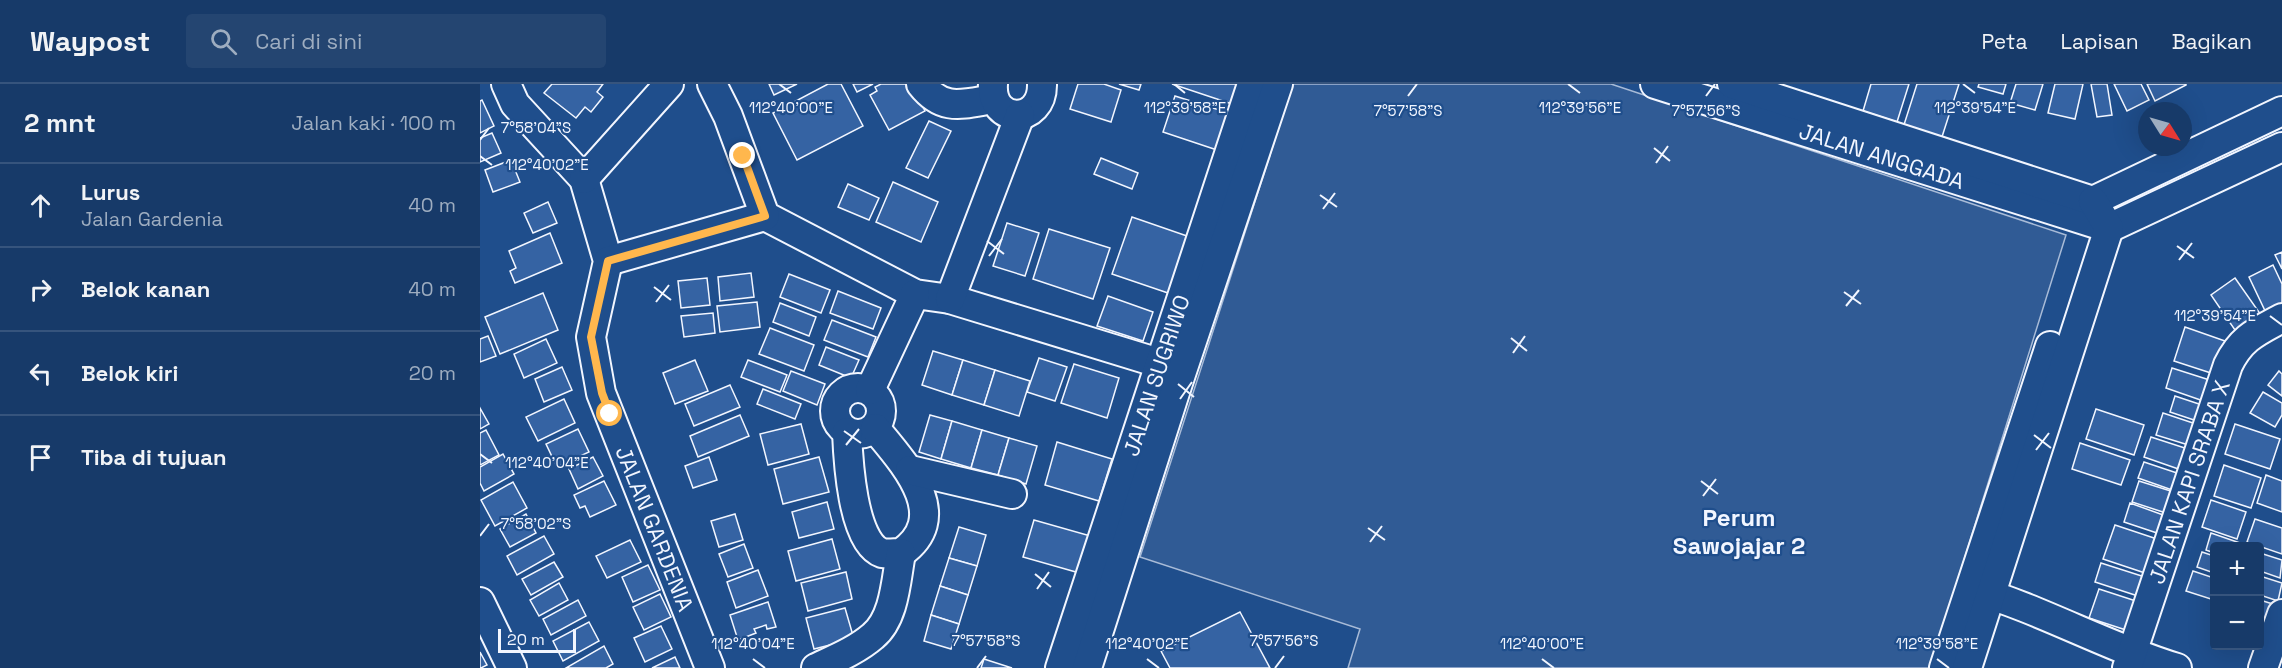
<!DOCTYPE html>
<html lang="id">
<meta charset="utf-8">
<style>
:root{--surface:#173a69;--page:#244571;--text:#f1f3f6;--muted:#9eadc0;--line:#36547d}
body{margin:0;font-family:"Space Grotesk",sans-serif;background:var(--page);color:var(--text)}
.controls{position:absolute;right:18px;bottom:18px;display:grid;overflow:hidden;border-radius:6px;box-shadow:0 6px 24px #0002}
.controls button{width:54px;height:54px;display:grid;place-items:center;padding:0;border:0;border-bottom:2px solid var(--line);background:var(--surface);color:var(--text);font:30px sans-serif}
.compass{position:absolute;left:1658px;top:18px;width:54px;height:54px;border-radius:50%;background:var(--surface);box-shadow:0 6px 24px #0002;rotate:127deg}
.scale{position:absolute;left:18px;bottom:15px;width:78px;box-sizing:border-box;padding-left:6px;border:3px solid #f2f6ff;border-top:0;font-size:16px;line-height:21px;white-space:nowrap;color:#f2f6ff;-webkit-text-stroke:4px #1f4e8c;paint-order:stroke}
.stop{position:absolute;width:18px;height:18px;margin:-14px;border:4px solid #ffb74d;border-radius:50%;background:#fff}
.stop.end{background:#ffb74d;border-color:#fff;box-shadow:0 2px 6px #0008}
.list{margin:0;padding:0;list-style:none}
h2{display:flex;justify-content:space-between;align-items:center;height:78px;margin:0;padding:0 24px;font-size:26px}
h2 small{font-size:20px;font-weight:400;color:var(--muted)}
.list li{display:grid;grid-template-columns:39px 1fr auto;gap:18px;align-items:center;box-sizing:border-box;height:84px;padding:0 24px;border-top:2px solid var(--line)}
.list b{display:block;font-size:22px;white-space:nowrap}
.list p{margin:0;font-size:20px;white-space:nowrap;color:var(--muted)}
.list em{font-size:20px;font-style:normal;color:var(--muted)}
.icon{flex:none;width:33px;height:33px;fill:none;stroke:currentColor;stroke-width:2;stroke-linecap:round;stroke-linejoin:round}
.map{position:relative;flex:none;width:1802px;height:584px;overflow:hidden}
header{display:flex;align-items:center;gap:36px;box-sizing:border-box;height:84px;padding:0 30px;background:var(--surface);border-bottom:2px solid var(--line)}
header strong{font-size:28px}
nav{display:flex;gap:33px;margin-inline-start:auto;font-size:21px}
.search{width:420px;height:54px;background:var(--page);display:flex;align-items:center;gap:15px;box-sizing:border-box;padding:0 21px;border-radius:6px;color:var(--muted);font-size:22px}
main{display:flex}
aside{flex:1;background:var(--surface)}
.map>svg:first-child{display:block}
.built{fill:#305b95;stroke:#a8bbd7;stroke-width:1.5}
.building{fill:#3563a3;stroke:#f2f6ff;stroke-width:1.5}
.lines{fill:none;stroke-linecap:round;stroke-linejoin:round}
.minor-casing{stroke:#f2f6ff;stroke-width:32}
.minor{stroke:#1f4e8c;stroke-width:28}
.route{stroke:#ffb74d;stroke-width:8}
.ticks{fill:none;stroke:#f2f6ff;stroke-width:2}
.labels{text-anchor:middle;dominant-baseline:central;stroke-width:4.5;stroke-linejoin:round;paint-order:stroke}
.street-label{font-size:22px;fill:#f2f6ff;stroke:#1f4e8c}
.neighbourhood-label{font-size:24px;font-weight:bold;fill:#f2f6ff;stroke:#1f4e8c}
.ticks-label{font-size:15px;text-anchor:middle;fill:#f2f6ff;stroke:#1f4e8c;stroke-width:4.5;stroke-linejoin:round;paint-order:stroke}
</style>
<header>
<strong>Waypost</strong>
<div class="search"><svg class="icon" aria-label="search" viewBox="0 0 24 24"><circle cx="10" cy="10" r="6"/><path d="M15 15l6 6"/></svg>Cari di sini</div>
<nav><a>Peta</a><a>Lapisan</a><a>Bagikan</a></nav>
</header>
<main>
<aside>
<h2>2 mnt<small>Jalan kaki · 100 m</small></h2>
<ul class="list">
<li><svg class="icon" aria-label="ahead" viewBox="0 0 24 24"><path d="M12 20V5M6 11l6-6 6 6"/></svg><div><b>Lurus</b><p>Jalan Gardenia</p></div><em>40 m</em></li>
<li><svg class="icon" aria-label="right" viewBox="0 0 24 24"><path d="M7 20v-9h11M14 6l5 5-5 5"/></svg><div><b>Belok kanan</b></div><em>40 m</em></li>
<li><svg class="icon" aria-label="left" viewBox="0 0 24 24"><path d="M17 20v-9H6M10 6l-5 5 5 5"/></svg><div><b>Belok kiri</b></div><em>20 m</em></li>
<li><svg class="icon" aria-label="arrive" viewBox="0 0 24 24"><path d="M6 21V4h12l-3 4 3 4H6"/></svg><div><b>Tiba di tujuan</b></div></li>
</ul>
</aside>
<div class="map">
<svg width="1802" height="584" viewBox="0 0 1802 584">
<rect width="100%" height="100%" fill="#1f4e8c"/>
<!-- built -->
<polygon class="built" points="813,0 1131,0 1586,151 1450,584 868,584 880,545 660,473"/>
<!-- building -->
<g class="building">
<polygon points="72,0 123,0 117,8 123,13 111,28 105,23 96,34 64,9"/>
<polygon points="289,0 317,0 294,11"/>
<polygon points="348,0 361,0 383,42 317,76 293,29"/>
<polygon points="373,0 393,0 377,8"/>
<polygon points="401,0 431,0 445,27 409,46 390,11 397,7 395,3"/>
<polygon points="598,0 624,0 641,6 631,38 590,25"/>
<polygon points="639,0 661,0 659,6"/>
<polygon points="692,0 762,0 755,21"/>
<polygon points="1391,0 1429,0 1417,38 1383,27"/>
<polygon points="1437,0 1479,0 1460,59 1422,47"/>
<polygon points="1499,0 1526,0 1523,10 1498,3"/>
<polygon points="1536,0 1563,0 1555,26 1530,19"/>
<polygon points="1575,0 1603,0 1595,35 1568,29"/>
<polygon points="1611,0 1627,0 1632,31 1617,33"/>
<polygon points="1634,0 1661,0 1669,16 1647,27"/>
<polygon points="1667,0 1706,0 1706,1 1675,17"/>
<polygon points="695,12 752,30 740,67 683,48"/>
<polygon points="2,16 14,42 0,49 0,17"/>
<polygon points="449,37 471,47 448,94 426,84"/>
<polygon points="12,49 21,69 0,78 0,54"/>
<polygon points="621,74 658,89 652,105 614,90"/>
<polygon points="31,76 40,98 13,108 5,86"/>
<polygon points="413,98 458,118 441,158 396,138"/>
<polygon points="368,100 399,114 389,136 358,123"/>
<polygon points="68,118 77,139 53,149 44,129"/>
<polygon points="652,133 707,152 688,209 632,190"/>
<polygon points="527,139 559,149 545,192 513,182"/>
<polygon points="569,145 630,164 613,215 553,195"/>
<polygon points="70,149 82,179 35,199 30,187 36,184 29,167"/>
<polygon points="1802,168 1802,185 1795,171"/>
<polygon points="1793,181 1802,200 1802,227 1788,233 1769,193"/>
<polygon points="271,189 274,213 240,217 238,193"/>
<polygon points="309,190 350,206 341,229 300,213"/>
<polygon points="227,194 230,221 201,224 198,197"/>
<polygon points="1755,194 1781,231 1757,249 1731,211"/>
<polygon points="358,207 401,224 393,245 350,229"/>
<polygon points="63,209 78,246 20,270 5,233"/>
<polygon points="628,212 673,228 663,257 617,242"/>
<polygon points="277,218 280,243 240,248 237,222"/>
<polygon points="300,219 336,233 329,252 293,238"/>
<polygon points="233,229 235,249 204,253 201,232"/>
<polygon points="352,236 396,253 388,273 344,256"/>
<polygon points="1705,243 1745,257 1734,290 1694,277"/>
<polygon points="290,244 334,261 324,287 279,270"/>
<polygon points="8,252 16,272 0,278 0,255"/>
<polygon points="66,255 77,279 44,294 34,270"/>
<polygon points="346,263 379,276 371,294 339,281"/>
<polygon points="453,267 483,276 472,311 442,301"/>
<polygon points="559,274 587,283 575,317 547,308"/>
<polygon points="215,276 228,307 195,320 183,289"/>
<polygon points="268,276 307,291 300,308 261,293"/>
<polygon points="483,276 515,286 504,321 472,311"/>
<polygon points="594,280 639,294 627,334 581,319"/>
<polygon points="82,283 92,306 64,318 55,295"/>
<polygon points="1692,284 1739,299 1732,320 1686,304"/>
<polygon points="515,286 550,297 539,332 504,321"/>
<polygon points="311,287 345,300 337,321 303,307"/>
<polygon points="1799,287 1802,290 1802,312 1788,301"/>
<polygon points="250,301 260,323 214,342 205,320"/>
<polygon points="283,305 321,320 315,335 277,320"/>
<polygon points="1783,308 1802,319 1802,331 1795,343 1770,329"/>
<polygon points="1695,312 1728,323 1723,339 1690,328"/>
<polygon points="84,315 95,339 58,357 46,333"/>
<polygon points="0,324 9,340 0,345"/>
<polygon points="1616,325 1664,341 1654,371 1606,355"/>
<polygon points="1683,329 1722,342 1715,363 1676,351"/>
<polygon points="260,331 269,352 218,373 210,352"/>
<polygon points="450,331 472,337 461,375 439,368"/>
<polygon points="472,337 502,346 491,384 461,375"/>
<polygon points="321,340 329,370 288,381 280,350"/>
<polygon points="1755,340 1800,355 1790,385 1745,370"/>
<polygon points="98,345 109,368 77,383 66,360"/>
<polygon points="6,346 19,371 0,381 0,349"/>
<polygon points="502,346 529,354 518,391 491,384"/>
<polygon points="1671,353 1714,367 1707,388 1664,373"/>
<polygon points="529,354 557,362 546,400 518,391"/>
<polygon points="577,358 632,375 619,417 565,401"/>
<polygon points="1600,359 1650,376 1641,401 1592,385"/>
<polygon points="23,370 34,390 4,407 0,399 0,383"/>
<polygon points="113,373 123,392 98,405 89,385"/>
<polygon points="229,373 237,396 213,404 205,382"/>
<polygon points="339,373 349,408 303,420 294,385"/>
<polygon points="1664,378 1700,390 1695,407 1658,394"/>
<polygon points="1744,381 1781,394 1771,424 1734,412"/>
<polygon points="1786,391 1802,397 1802,428 1777,419"/>
<polygon points="124,397 136,421 110,433 105,422 100,424 94,411"/>
<polygon points="1659,397 1697,409 1689,430 1652,418"/>
<polygon points="33,398 47,424 15,442 1,416"/>
<polygon points="1731,416 1766,428 1757,455 1722,443"/>
<polygon points="347,418 354,445 319,454 312,428"/>
<polygon points="1650,419 1686,432 1680,450 1644,438"/>
<polygon points="46,430 56,449 30,463 20,445"/>
<polygon points="255,430 263,456 239,463 231,437"/>
<polygon points="1775,435 1802,444 1802,470 1767,458"/>
<polygon points="554,436 614,453 603,490 543,473"/>
<polygon points="1635,441 1683,457 1671,491 1623,475"/>
<polygon points="479,443 506,451 497,482 469,474"/>
<polygon points="1731,449 1760,459 1759,462 1734,462 1734,469 1726,466"/>
<polygon points="64,452 74,470 37,491 27,472"/>
<polygon points="352,455 360,485 316,497 308,467"/>
<polygon points="150,456 161,478 127,494 116,472"/>
<polygon points="264,460 273,484 248,493 239,470"/>
<polygon points="1722,468 1734,472 1734,489 1717,483"/>
<polygon points="1780,469 1802,476 1800,494 1780,487"/>
<polygon points="469,474 497,482 488,511 460,502"/>
<polygon points="74,478 83,493 51,511 42,495"/>
<polygon points="1621,479 1668,494 1661,513 1615,498"/>
<polygon points="168,481 180,506 153,518 142,493"/>
<polygon points="278,486 288,512 256,524 247,498"/>
<polygon points="1713,487 1734,494 1734,516 1706,507"/>
<polygon points="366,488 372,515 328,527 321,499"/>
<polygon points="1780,492 1802,499 1798,517 1780,511"/>
<polygon points="79,499 88,516 59,532 50,516"/>
<polygon points="460,502 488,511 479,540 451,531"/>
<polygon points="1619,505 1659,518 1649,547 1609,534"/>
<polygon points="180,510 191,533 164,546 153,523"/>
<polygon points="98,516 106,532 71,551 63,535"/>
<polygon points="1780,516 1796,521 1790,540 1780,536"/>
<polygon points="288,518 296,543 287,545 286,541 274,545 276,549 258,556 250,531"/>
<polygon points="365,524 374,555 334,565 326,534"/>
<polygon points="760,528 790,584 690,584 681,567"/>
<polygon points="451,531 479,540 471,565 444,557"/>
<polygon points="109,538 119,557 83,577 73,557"/>
<polygon points="181,542 192,565 165,578 154,554"/>
<polygon points="124,562 133,580 126,584 86,584"/>
<polygon points="0,568 7,581 1,584 0,584"/>
<polygon points="195,573 200,584 172,584"/>
<polygon points="504,575 532,584 501,584"/>
</g>
<g class="lines">
<defs>
<g id="minor">
<path id="s1" d="M26,0l9,20 69,75 24,82 -17,76 10,56 109,275"/>
<polyline points="232,0 248,32 285,132 435,210 470,215 679,279 691,292"/>
<path d="M441,0c22,28 41,20 72,15"/>
<path d="M513,0c-3,41 50,41 49,0"/>
<path id="s2" d="M1175,0l454,144 173,-81"/>
<polyline points="1252,0 1613,117"/>
<polyline points="104,95 189,0"/>
<polyline points="1613,117 1802,27"/>
<polyline points="128,177 285,132"/>
<polyline points="470,215 540,31"/>
<circle cx="378" cy="327" r="23"/>
<polyline points="390,306 435,210"/>
<path d="M367,348c1,25 5,111 35,121 5,1 13,0 19,0 53,-37 2,-91 -26,-125"/>
<polyline points="430,386 532,410"/>
<path d="M1492,505c71,21 135,58 205,79"/>
<polyline points="0,518 32,584"/>
<path d="M336,584c19,-9 41,-18 57,-32 22,-18 23,-57 28,-83"/>
<path id="s3" d="M580,584l192,-584"/>
<polyline points="607,584 698,299 798,0"/>
<polyline points="1464,584 1570,262"/>
<polyline points="1487,584 1629,144 1613,117"/>
<path id="s4" d="M1647,584l101,-303c13,-27 28,-33 54,-47"/>
<polyline points="1783,584 1802,530"/>
</g>
</defs>
<!-- minor casing -->
<use href="#minor" class="minor-casing"/>
<!-- minor -->
<use href="#minor" class="minor"/>
</g>
<g class="lines">
<!-- route -->
<polyline class="route" points="130,330 122,309 111,253 128,177 285,132 263,72"/>
</g>
<!-- ticks -->
<path class="ticks" d="M299,0l12,9M694,0l11,9M1088,0l12,9M1483,0l12,9M928,12l9,-12M1226,12l9,-12M0,56l9,-12M1174,64l16,13M0,72l12,9M1176,79l12,-17M840,111l17,12M843,125l12,-16M507,157l17,13M1697,162l17,12M509,172l13,-17M1699,176l13,-17M174,203l17,13M1364,208l17,12M176,218l13,-17M1366,222l13,-16M1790,232l12,9M1031,254l16,13M1033,269l12,-17M698,300l16,13M700,315l12,-17M364,347l17,12M1554,351l17,13M366,361l13,-16M1556,366l13,-17M0,370l12,9M1221,397l17,13M1223,412l13,-17M888,444l17,12M0,452l9,-12M890,458l12,-16M555,490l16,13M557,505l12,-17M273,575l12,9M667,575l12,9M1062,575l12,9M1457,575l12,9M497,584l9,-12M795,584l9,-12"/>
<g class="labels">
<!-- street labels -->
<g class="street-label">
<text stroke="none"><textPath href="#s2" startOffset="238">JALAN ANGGADA</textPath></text>
<text stroke="none"><textPath href="#s3" startOffset="308">JALAN SUGRIWO</textPath></text>
<text stroke="none"><textPath href="#s4" startOffset="196">JALAN KAPI SRABA X</textPath></text>
<text stroke="none"><textPath href="#s1" startOffset="490">JALAN GARDENIA</textPath></text>
</g>
<!-- neighbourhood labels -->
<g class="neighbourhood-label">
<text x="1259" y="433">Perum<tspan x="1259" dy="28">Sawojajar 2</tspan></text>
</g>
</g>
<g class="ticks-label">
<text x="311" y="29">112°40'00"E</text>
<text x="705" y="29">112°39'58"E</text>
<text x="1495" y="29">112°39'54"E</text>
<text x="1100" y="29">112°39'56"E</text>
<text x="928" y="32">7°57'58"S</text>
<text x="1226" y="32">7°57'56"S</text>
<text x="56" y="49">7°58'04"S</text>
<text x="67" y="86">112°40'02"E</text>
<text x="1735" y="237">112°39'54"E</text>
<text x="67" y="384">112°40'04"E</text>
<text x="56" y="445">7°58'02"S</text>
<text x="506" y="562">7°57'58"S</text>
<text x="804" y="562">7°57'56"S</text>
<text x="273" y="565">112°40'04"E</text>
<text x="667" y="565">112°40'02"E</text>
<text x="1062" y="565">112°40'00"E</text>
<text x="1457" y="565">112°39'58"E</text>
</g>
</svg>
<div class="controls">
<button>+</button>
<button>−</button>
</div>
<svg class="compass" viewBox="-18 -18 36 36"><path d="M0-13l5 13h-10z" fill="#e53935"/><path d="M0 13l5-13h-10z" fill="#9eadc0"/></svg>
<div class="scale">20 m</div>
<div class="stop" style="left:130px;top:330px"></div>
<div class="stop end" style="left:263px;top:72px"></div>
</div>
</main>
